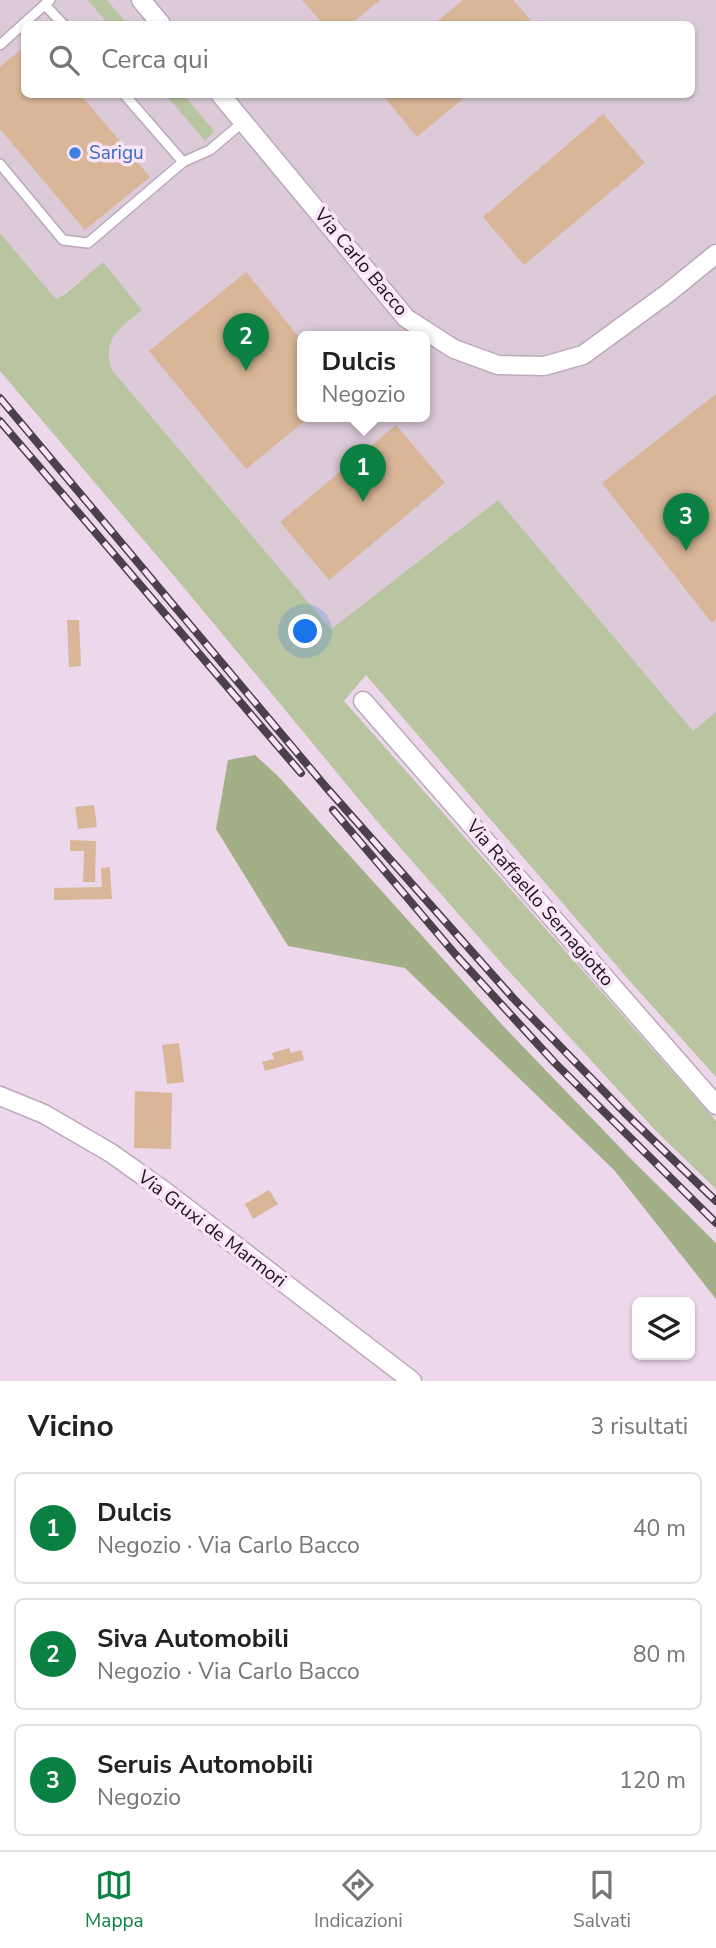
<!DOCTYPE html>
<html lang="it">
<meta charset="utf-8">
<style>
:root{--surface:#fff;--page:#f6f6f6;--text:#222;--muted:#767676;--line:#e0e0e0;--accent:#0b8043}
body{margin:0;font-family:"Nunito Sans",sans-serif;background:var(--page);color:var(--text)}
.controls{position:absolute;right:21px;bottom:21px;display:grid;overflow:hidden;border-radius:10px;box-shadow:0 2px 5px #0004}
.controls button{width:63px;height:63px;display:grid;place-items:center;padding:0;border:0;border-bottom:2px solid var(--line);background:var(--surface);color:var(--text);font:35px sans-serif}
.you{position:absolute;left:306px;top:632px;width:24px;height:24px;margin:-18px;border:5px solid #fff;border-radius:50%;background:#1a73e8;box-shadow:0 0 0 10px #1a73e833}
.badge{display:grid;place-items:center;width:46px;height:46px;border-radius:50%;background:var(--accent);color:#fff;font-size:23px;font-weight:700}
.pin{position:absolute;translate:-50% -58px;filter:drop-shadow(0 2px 4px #0008)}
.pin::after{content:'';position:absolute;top:37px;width:24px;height:21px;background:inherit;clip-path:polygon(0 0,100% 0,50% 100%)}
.popup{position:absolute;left:297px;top:331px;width:133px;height:91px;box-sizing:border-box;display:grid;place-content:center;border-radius:10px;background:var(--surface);filter:drop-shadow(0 2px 5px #0005);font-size:23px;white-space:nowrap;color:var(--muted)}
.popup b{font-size:26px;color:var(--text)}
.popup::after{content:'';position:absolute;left:50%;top:100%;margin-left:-14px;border:14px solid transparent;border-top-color:var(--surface)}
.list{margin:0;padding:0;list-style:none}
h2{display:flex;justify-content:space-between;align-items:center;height:91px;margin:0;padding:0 28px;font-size:30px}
h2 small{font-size:23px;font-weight:400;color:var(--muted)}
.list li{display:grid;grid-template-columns:46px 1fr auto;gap:21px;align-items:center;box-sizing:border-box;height:112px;margin:0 14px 14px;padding:0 14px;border:2px solid var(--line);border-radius:10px}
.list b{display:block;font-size:26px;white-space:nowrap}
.list p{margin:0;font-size:23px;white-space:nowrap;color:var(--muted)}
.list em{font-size:23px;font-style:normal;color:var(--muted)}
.icon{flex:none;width:38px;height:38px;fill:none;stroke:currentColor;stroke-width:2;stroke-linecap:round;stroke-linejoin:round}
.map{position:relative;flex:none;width:716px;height:1381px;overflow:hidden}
.search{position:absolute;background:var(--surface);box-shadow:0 2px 5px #0004;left:21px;right:21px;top:21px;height:77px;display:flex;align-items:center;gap:18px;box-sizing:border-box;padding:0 24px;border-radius:10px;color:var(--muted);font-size:26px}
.sheet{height:469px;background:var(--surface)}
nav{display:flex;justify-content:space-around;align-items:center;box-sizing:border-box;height:98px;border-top:2px solid var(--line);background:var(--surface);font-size:19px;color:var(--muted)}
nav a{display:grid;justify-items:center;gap:4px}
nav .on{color:var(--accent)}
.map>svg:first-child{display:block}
.industrial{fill:#ddcad9;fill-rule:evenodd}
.green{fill:#b9c5a0}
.forest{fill:#a2af87}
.building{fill:#d8b697}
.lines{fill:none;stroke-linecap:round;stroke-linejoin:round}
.service-casing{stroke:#bca8bb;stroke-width:12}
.minor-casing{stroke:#bca8bb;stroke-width:21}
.service{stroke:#fff;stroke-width:9}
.minor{stroke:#fff;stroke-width:18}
.rail-casing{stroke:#4b414b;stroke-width:8}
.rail{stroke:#f9e4f8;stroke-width:5;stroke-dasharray:16;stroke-linecap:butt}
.shop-dot{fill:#3f7fe0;stroke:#f9e4f8;stroke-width:2.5}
.labels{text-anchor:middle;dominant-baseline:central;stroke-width:7;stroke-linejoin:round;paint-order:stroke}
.shop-label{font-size:19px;fill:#366cbe;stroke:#f9e4f8;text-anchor:start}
.street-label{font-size:19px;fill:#1b141b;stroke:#f9e4f8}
</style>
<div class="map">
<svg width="716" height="1381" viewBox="0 0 716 1381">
<rect width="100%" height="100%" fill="#ecd7eb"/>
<!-- industrial -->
<path class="industrial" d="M0,0h716v712l-23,20 -195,-232 -167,129 -219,-259 -5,-13 2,-13 6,-11 27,-23 -39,-47 -47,36 -56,-66zM24,24h668v70h-668zM302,336h122v80h-122z"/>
<!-- green -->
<g class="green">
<polygon points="88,0 107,0 127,24 108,24"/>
<polygon points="166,95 184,95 214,131 205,141"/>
<path d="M0,233l56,66 9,-5 38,-32 39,48c-22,19 -41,28 -30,60l219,259 167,-129 195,231 23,-19v365l-88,-98 -262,-304 -22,26 372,420v68l-60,-58 -152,-165 -128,-146 -190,-230 -186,-219z"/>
</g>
<!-- forest -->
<polygon class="forest" points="255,755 278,776 506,1029 630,1158 716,1243 716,1299 614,1170 405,968 288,946 216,829 228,760"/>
<!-- building -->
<g class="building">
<polygon points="302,0 380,0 351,24 323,24"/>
<polygon points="463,0 513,0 534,24 434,24"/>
<polygon points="24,47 24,94 80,94 150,177 85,230 0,129 0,67"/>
<polygon points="382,94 468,94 417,137"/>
<polygon points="603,114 645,163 524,265 483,217"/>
<polygon points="246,272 302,341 302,416 311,416 246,469 149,351"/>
<polygon points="716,394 716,619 712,623 602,483"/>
<polygon points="396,425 445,483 329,580 280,522"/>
<polygon points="67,620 79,620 81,666 69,667"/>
<polygon points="94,805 97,827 78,829 75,807"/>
<polygon points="70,840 96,841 95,882 83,882 84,851 70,851"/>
<polygon points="110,867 112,899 54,900 54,888 102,887 101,868"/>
<polygon points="179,1043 184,1082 167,1084 162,1045"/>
<polygon points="289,1048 291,1053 301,1050 304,1060 265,1071 262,1062 274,1059 272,1053"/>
<polygon points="135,1091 172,1093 171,1149 134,1148"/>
<polygon points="269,1190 278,1204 253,1219 245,1204"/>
</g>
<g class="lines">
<defs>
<g id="service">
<polyline points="45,5 63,24"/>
<polyline points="0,45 50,0"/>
<polyline points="124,94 183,162"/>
<polyline points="0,164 63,240 88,243 183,162 210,150 243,122"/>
</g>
<g id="minor">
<polyline points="141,0 161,24"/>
<polyline points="220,94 406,318 454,349 498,365 544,366 583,355 668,293 716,254"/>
<polyline points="363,701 716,1105"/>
<polyline points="0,1096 44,1114 111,1153 163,1190 412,1381"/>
</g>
</defs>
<!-- service casing -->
<use href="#service" class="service-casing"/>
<!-- minor casing -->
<use href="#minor" class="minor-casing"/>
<!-- service -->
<use href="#service" class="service"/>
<!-- minor -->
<use href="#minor" class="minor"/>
<defs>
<g id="rail">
<polyline points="0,398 325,786 513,998 625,1113 716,1201"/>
<polyline points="0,421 301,773"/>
<polyline points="333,810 455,954 555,1063 716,1223"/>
</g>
</defs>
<!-- rail casing -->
<use href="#rail" class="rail-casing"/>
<!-- rail -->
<use href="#rail" class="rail"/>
</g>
<!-- markers -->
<circle class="shop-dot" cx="75" cy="153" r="7"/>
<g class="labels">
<!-- shop labels -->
<g class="shop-label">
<text x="89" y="153">Sarigu</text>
</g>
<!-- street labels -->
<g class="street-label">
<text transform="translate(361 262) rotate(50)">Via Carlo Bacco</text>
<text transform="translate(540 903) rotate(49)">Via Raffaello Sernagiotto</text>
<text transform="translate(212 1229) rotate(37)">Via Gruxi de Marmori</text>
</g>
</g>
</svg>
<div class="controls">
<button><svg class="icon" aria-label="layers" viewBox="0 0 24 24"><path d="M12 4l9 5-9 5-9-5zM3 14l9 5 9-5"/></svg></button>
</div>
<div class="you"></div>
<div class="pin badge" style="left:363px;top:502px">1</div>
<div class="popup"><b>Dulcis</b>Negozio</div>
<div class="pin badge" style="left:246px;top:371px">2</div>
<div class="pin badge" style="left:686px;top:551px">3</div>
<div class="search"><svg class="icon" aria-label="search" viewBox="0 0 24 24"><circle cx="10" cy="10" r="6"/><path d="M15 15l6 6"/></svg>Cerca qui</div>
</div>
<section class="sheet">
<h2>Vicino<small>3 risultati</small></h2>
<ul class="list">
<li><span class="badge">1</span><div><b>Dulcis</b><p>Negozio · Via Carlo Bacco</p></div><em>40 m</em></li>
<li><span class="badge">2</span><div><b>Siva Automobili</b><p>Negozio · Via Carlo Bacco</p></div><em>80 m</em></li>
<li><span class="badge">3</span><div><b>Seruis Automobili</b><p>Negozio</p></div><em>120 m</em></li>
</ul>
</section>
<nav>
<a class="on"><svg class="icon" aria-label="map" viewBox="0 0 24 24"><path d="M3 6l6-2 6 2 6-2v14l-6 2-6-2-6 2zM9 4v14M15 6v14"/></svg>Mappa</a>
<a><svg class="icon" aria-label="directions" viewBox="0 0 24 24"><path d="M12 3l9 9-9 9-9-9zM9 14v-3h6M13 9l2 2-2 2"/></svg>Indicazioni</a>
<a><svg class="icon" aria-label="saved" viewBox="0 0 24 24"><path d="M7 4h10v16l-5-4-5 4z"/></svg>Salvati</a>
</nav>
